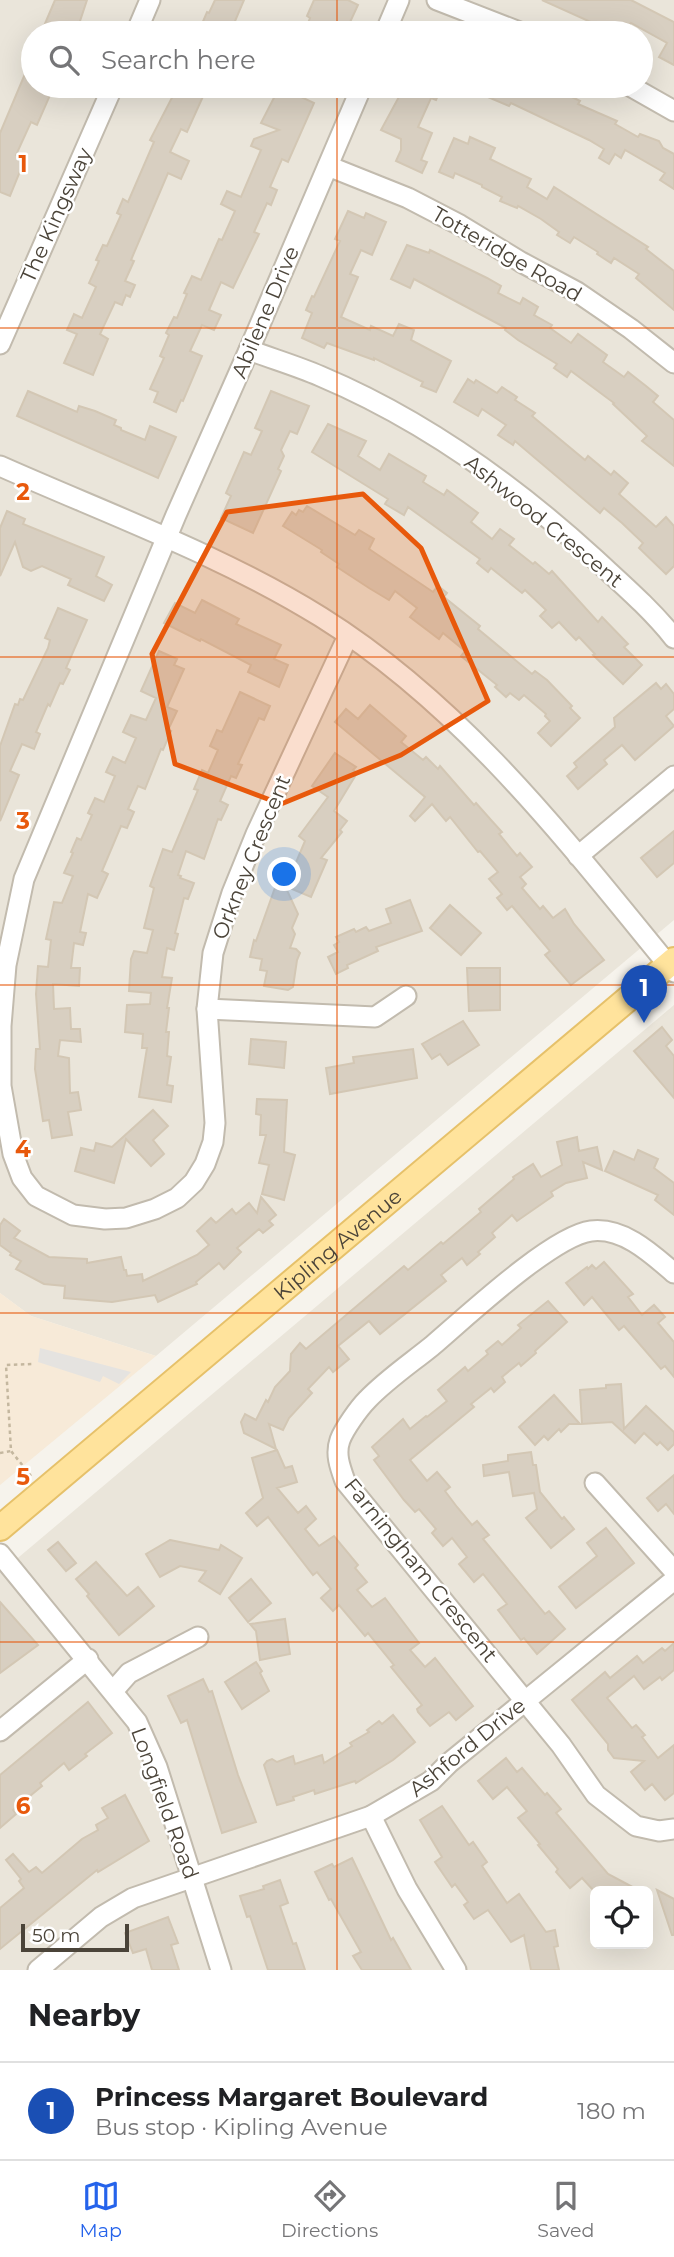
<!DOCTYPE html>
<meta charset="utf-8">
<style>
:root{--surface:#fff;--page:#f6f6f6;--text:#202124;--muted:#757577;--line:#e0e0e0;--accent:#2563eb}
body{margin:0;font-family:Montserrat,sans-serif;background:var(--page);color:var(--text)}
.controls{position:absolute;right:21px;bottom:21px;display:grid;overflow:hidden;border-radius:10px;box-shadow:0 7px 28px #0002}
.controls button{width:63px;height:63px;display:grid;place-items:center;padding:0;border:0;border-bottom:2px solid var(--line);background:var(--surface);color:var(--text);font:35px sans-serif}
.scale{position:absolute;left:21px;bottom:18px;width:108px;box-sizing:border-box;padding-left:7px;border:4px solid #4b4439;border-top:0;font-size:19px;line-height:24px;white-space:nowrap;color:#4b4439;-webkit-text-stroke:5px #fff;paint-order:stroke}
.you{position:absolute;left:285px;top:875px;width:24px;height:24px;margin:-18px;border:5px solid #fff;border-radius:50%;background:#1a73e8;box-shadow:0 0 0 10px #1a73e833}
.badge{display:grid;place-items:center;width:46px;height:46px;border-radius:50%;background:var(--accent);color:#fff;font-size:23px;font-weight:700}
.pin{position:absolute;translate:-50% -58px;filter:drop-shadow(0 2px 4px #0008)}
.pin::after{content:'';position:absolute;top:37px;width:24px;height:21px;background:inherit;clip-path:polygon(0 0,100% 0,50% 100%)}
.list{margin:0;padding:0;list-style:none}
h2{display:flex;justify-content:space-between;align-items:center;height:91px;margin:0;padding:0 28px;font-size:30px}
h2 small{font-size:23px;font-weight:400;color:var(--muted)}
.list li{display:grid;grid-template-columns:46px 1fr auto;gap:21px;align-items:center;box-sizing:border-box;height:98px;padding:0 28px;border-top:2px solid var(--line)}
.list b{display:block;font-size:26px;white-space:nowrap}
.list p{margin:0;font-size:23px;white-space:nowrap;color:var(--muted)}
.list em{font-size:23px;font-style:normal;color:var(--muted)}
.icon{flex:none;width:38px;height:38px;fill:none;stroke:currentColor;stroke-width:2;stroke-linecap:round;stroke-linejoin:round}
.map{position:relative;flex:none;width:674px;height:1970px;overflow:hidden}
.search{position:absolute;background:var(--surface);box-shadow:0 7px 28px #0002;left:21px;right:21px;top:21px;height:77px;display:flex;align-items:center;gap:18px;box-sizing:border-box;padding:0 24px;border-radius:38px;color:var(--muted);font-size:26px}
.sheet{height:189px;background:var(--surface)}
nav{display:flex;justify-content:space-around;align-items:center;box-sizing:border-box;height:98px;border-top:2px solid var(--line);background:var(--surface);font-size:19px;color:var(--muted)}
nav a{display:grid;justify-items:center;gap:4px}
nav .on{color:var(--accent)}
.map>svg:first-child{display:block}
.residential{fill:#eae5da;fill-rule:evenodd}
.commercial{fill:#f7ead8}
.parking{fill:#e5e3e0}
.building{fill:#d8cfc1;stroke:#d3c7b4;stroke-width:2}
.lines{fill:none;stroke-linecap:round;stroke-linejoin:round}
.minor-casing{stroke:#c2bbae;stroke-width:23}
.major-casing{stroke:#e6c16a;stroke-width:28}
.path{stroke:#c4b79f;stroke-width:2.5;stroke-dasharray:3.5 3.5;stroke-linecap:butt}
.minor{stroke:#fff;stroke-width:19}
.major{stroke:#ffe39c;stroke-width:24}
.marked{fill:#e8590c;fill-opacity:0.2;stroke:#e8590c;stroke-width:5;stroke-linejoin:round}
.grid{fill:none;stroke:#e8590c;stroke-width:2;stroke-opacity:0.55}
.labels{text-anchor:middle;dominant-baseline:central;stroke-width:5;stroke-linejoin:round;paint-order:stroke}
.street-label{font-size:21px;fill:#4b4439;stroke:#fff}
.grid-label{font-size:23px;text-anchor:middle;font-weight:bold;fill:#e8590c;stroke:#fff;stroke-width:5;stroke-linejoin:round;paint-order:stroke}
</style>
<div class="map">
<svg width="674" height="1970" viewBox="0 0 674 1970">
<rect width="100%" height="100%" fill="#f6f3ec"/>
<!-- residential -->
<g class="residential">
<path d="M0,0h674v920l-518,436 -125,-40 -31,-23zM33,33h608v53h-608z"/>
<path d="M674,1005v965h-674v-397zM595,1891h53v53h-53z"/>
</g>
<!-- commercial -->
<polygon class="commercial" points="0,1293 31,1316 156,1356 0,1485"/>
<!-- parking -->
<polygon class="parking" points="40,1348 131,1372 119,1384 103,1376 100,1382 38,1362"/>
<!-- building -->
<g class="building">
<polygon points="55,0 87,0 76,33 41,33"/>
<polygon points="215,0 244,0 230,33 198,33 207,12 209,13"/>
<polygon points="314,0 348,0 358,5 345,33 304,33 310,18 307,16"/>
<polygon points="542,0 631,0 674,22 674,65 659,57 667,43 631,23 629,25 625,23 619,33 615,33"/>
<polygon points="33,55 33,86 54,86 37,125 31,122 16,155 25,159 10,196 0,192 0,133"/>
<polygon points="178,86 191,86 205,92 187,132 181,129 170,152 189,161 181,179 168,173 131,260 134,261 125,281 135,285 130,297 126,295 122,305 115,302 100,334 108,339 93,375 64,363 77,334 67,330 74,314 82,318 96,287 89,283 99,261 96,260 103,245 107,246 121,215 117,213 123,199 128,202 154,142 150,140"/>
<polygon points="280,86 303,86 301,97 314,103 288,162 282,159 270,187 277,190 271,205 267,203 254,232 259,234 233,288 221,282 209,310 221,315 214,330 202,325 190,351 202,356 183,401 181,400 176,412 154,402 158,392 150,389 164,358 160,356 169,335 166,333 174,317 177,318 187,294 184,293 192,276 201,280 219,239 222,240 235,211 221,204 227,191 241,197 261,150 251,146 254,139 279,130 261,123"/>
<polygon points="405,86 442,86 436,100 431,98 418,127 432,133 421,160 427,162 422,173 396,161 401,150 401,139 381,130 401,93 407,96 410,88"/>
<polygon points="462,86 540,86 565,96 566,94 580,101 578,104 617,121 615,124 638,137 640,134 659,141 663,148 674,154 674,189 660,180 665,173 625,150 621,158 615,154 609,164 599,158 604,149 589,140 511,103 509,106"/>
<polygon points="470,137 495,148 490,159 531,179 527,187 547,199 554,187 648,247 646,249 674,271 674,310 636,278 639,274 614,258 611,263 597,254 598,252 574,237 570,243 557,235 559,232 541,219 518,206 517,208 500,201 502,197 482,187 482,185 455,173 453,178 439,172 454,138 468,144"/>
<polygon points="348,211 364,218 366,213 386,222 372,255 361,250 350,274 358,277 341,317 370,330 371,326 393,336 399,324 414,330 411,340 451,361 436,392 421,386 423,382 374,358 374,360 327,343 324,348 302,338 312,313 306,310 312,296 314,297 340,241 335,239"/>
<polygon points="407,245 429,253 430,250 487,278 501,286 498,293 520,304 523,298 538,307 534,315 552,325 550,328 571,343 578,334 607,355 603,362 624,377 628,372 646,386 658,396 653,402 674,420 674,466 642,441 647,436 613,404 614,403 571,371 567,377 554,368 557,364 518,340 505,330 506,328 414,279 410,288 391,279"/>
<polygon points="468,379 474,383 476,380 497,393 502,387 517,397 515,400 535,413 532,416 585,460 588,456 611,475 614,471 628,483 619,494 656,527 666,517 674,526 674,566 666,574 639,548 643,543 622,523 604,508 600,513 515,441 513,445 498,435 506,425 482,409 478,416 454,402"/>
<polygon points="28,391 77,412 79,406 95,411 116,420 114,425 121,428 121,430 145,440 150,426 176,437 158,478 17,416"/>
<polygon points="271,391 309,406 297,434 290,431 281,450 284,456 278,469 281,471 253,533 221,518 231,496 226,493 244,452 251,455 262,431 255,428"/>
<polygon points="328,424 366,441 358,456 380,470 389,454 426,476 423,482 444,495 447,490 478,513 471,522 492,539 500,529 514,539 509,545 533,564 535,562 549,574 552,571 598,622 602,617 628,644 624,647 642,665 623,684 593,655 595,654 579,637 576,640 559,622 552,628 540,616 546,610 525,590 522,593 491,568 488,572 477,563 480,559 408,507 404,515 385,504 388,499 312,452"/>
<polygon points="307,506 355,535 359,530 374,539 369,549 433,592 438,586 447,593 444,597 480,626 478,629 532,674 535,671 547,680 572,706 570,708 580,718 551,746 538,733 550,721 545,716 546,714 524,695 519,700 510,693 506,697 495,687 497,685 461,656 465,651 443,633 439,639 410,617 417,608 395,591 389,600 369,588 337,567 339,564 321,552 322,550 283,526 292,512 296,515 299,510 303,512"/>
<polygon points="7,511 25,519 23,524 104,557 96,576 112,585 104,601 68,585 71,579 42,566 31,571 23,567 15,542 0,576 0,528"/>
<polygon points="202,600 239,619 236,624 281,645 274,659 288,665 279,687 248,672 251,665 201,639 200,641 164,623 175,603 195,613"/>
<polygon points="58,608 87,620 66,668 70,670 63,684 60,683 50,706 48,704 36,732 40,734 34,749 22,744 10,771 19,775 0,821 0,746 15,704 18,705 20,699 23,700 48,648 50,640 45,638"/>
<polygon points="159,651 177,659 174,665 184,669 167,707 177,711 168,730 171,731 163,750 161,749 145,789 138,786 128,809 134,812 127,828 121,826 102,871 108,874 97,898 88,894 80,932 86,933 83,945 74,943 71,968 80,968 79,986 53,984 54,1009 70,1008 71,1029 80,1029 81,1042 60,1040 58,1056 69,1058 70,1093 78,1092 81,1110 68,1112 72,1135 52,1138 49,1120 43,1121 35,1069 36,1049 40,1049 36,994 38,966 48,967 51,940 46,939 54,902 62,903 73,876 64,873 73,853 71,852 77,838 81,840 92,815 88,813 95,798 104,802 115,776 106,772 113,757 125,763 136,738 123,732 131,715 146,720 156,698 141,691"/>
<polygon points="656,683 661,689 666,684 674,694 674,709 666,716 674,726 635,760 622,745 604,760 607,764 578,789 567,776 577,767 574,763 615,727 614,718"/>
<polygon points="240,692 270,706 264,720 259,718 238,764 242,765 236,778 231,776 220,801 228,805 221,820 218,819 204,859 186,851 178,875 181,876 180,878 194,883 188,899 184,898 175,933 178,934 174,950 167,948 162,977 172,978 167,1008 169,1008 166,1032 169,1032 167,1056 171,1057 167,1085 173,1086 171,1102 139,1097 147,1048 142,1048 143,1034 125,1032 127,1005 150,1004 151,993 129,991 131,959 134,951 147,953 153,930 144,928 154,888 150,886 163,849 172,852 198,790 194,789 202,770 208,773 218,750 210,746 217,730 222,732"/>
<polygon points="370,705 406,736 401,742 423,760 426,757 438,769 440,766 474,805 476,803 491,820 502,832 499,834 517,856 520,853 532,867 520,877 526,884 522,888 540,909 543,906 553,918 565,909 574,924 604,960 571,985 545,955 550,951 512,906 507,910 497,898 502,894 489,879 498,872 480,851 478,852 450,817 446,821 432,804 415,821 410,816 425,797 335,722 346,709 358,719"/>
<polygon points="335,753 356,767 353,770 357,773 334,811 347,821 340,830 342,832 321,858 327,860 311,897 285,886 298,914 292,928 295,934 290,948 296,949 300,953 297,960 293,987 288,990 264,986 267,971 260,970 262,959 250,957 254,940 256,941 282,868 292,872 305,841 299,836 328,797 312,786"/>
<polygon points="674,831 674,863 657,877 641,858"/>
<polygon points="410,900 422,931 376,947 378,951 347,965 348,968 336,974 328,957 338,952 334,945 339,942 336,937 354,929 356,932 366,927 369,931 391,923 386,909"/>
<polygon points="450,905 481,933 461,955 430,928"/>
<polygon points="467,968 500,968 500,1010 469,1011"/>
<polygon points="463,1021 479,1045 448,1065 440,1054 432,1059 422,1044"/>
<polygon points="662,1027 672,1040 666,1046 674,1056 674,1098 634,1051"/>
<polygon points="251,1039 286,1042 284,1068 249,1064"/>
<polygon points="413,1049 417,1078 330,1094 326,1068 354,1063 353,1057"/>
<polygon points="257,1099 287,1100 284,1152 295,1155 284,1200 262,1194 269,1165 259,1163 266,1135 260,1135 261,1115 256,1114"/>
<polygon points="153,1110 168,1126 153,1140 164,1154 151,1166 126,1139 114,1183 75,1171 81,1148 94,1151 96,1143 112,1147"/>
<polygon points="577,1137 579,1151 597,1147 602,1170 583,1162 587,1178 566,1183 551,1192 553,1196 517,1221 512,1215 492,1233 495,1237 478,1252 480,1254 467,1265 462,1258 441,1275 446,1281 380,1334 369,1321 338,1346 349,1359 333,1372 329,1367 308,1389 312,1393 289,1418 283,1430 269,1424 276,1449 244,1433 241,1422 245,1414 256,1420 266,1400 268,1402 275,1387 290,1371 291,1354 300,1343 306,1349 404,1266 408,1270 441,1242 443,1244 481,1212 479,1209 514,1179 513,1177 533,1164 541,1177 562,1165 557,1142"/>
<polygon points="638,1150 658,1159 654,1168 674,1183 674,1215 655,1200 658,1195 605,1171 614,1151 634,1160"/>
<polygon points="261,1197 276,1215 269,1221 273,1225 263,1233 259,1229 237,1248 241,1252 224,1269 219,1263 196,1282 197,1284 158,1302 155,1295 112,1302 64,1298 65,1286 44,1284 16,1269 21,1261 10,1255 11,1253 0,1245 0,1225 4,1219 20,1231 14,1238 49,1257 87,1259 87,1263 121,1257 124,1270 126,1270 127,1276 142,1274 143,1281 197,1255 209,1245 197,1231 211,1218 216,1223 232,1209 236,1214 249,1203 257,1213"/>
<polygon points="604,1262 633,1294 628,1297 642,1315 654,1305 665,1317 658,1323 674,1342 674,1377 665,1366 661,1369 624,1326 619,1330 592,1297 584,1305 566,1283 587,1267 588,1269 592,1265 596,1269"/>
<polygon points="548,1301 567,1322 535,1351 536,1353 521,1366 519,1363 502,1377 505,1382 494,1392 491,1388 471,1404 474,1407 410,1460 427,1481 437,1472 450,1487 445,1491 457,1507 472,1525 477,1521 489,1535 483,1539 545,1614 549,1611 565,1629 537,1654 524,1638 521,1640 498,1610 507,1604 483,1574 474,1582 459,1564 467,1557 452,1538 443,1546 432,1533 436,1529 419,1509 415,1512 404,1500 374,1460 379,1456 372,1447 403,1419 410,1429 426,1416 427,1417 447,1401 438,1390 465,1367 468,1371 488,1354 486,1351 498,1341 502,1345 521,1328 518,1325"/>
<polygon points="621,1384 624,1429 646,1406 674,1432 674,1444 668,1450 660,1442 657,1445 644,1433 635,1443 612,1422 582,1424 580,1390 606,1388 606,1385"/>
<polygon points="554,1395 580,1424 569,1424 561,1432 559,1429 548,1440 544,1436 535,1445 519,1427"/>
<polygon points="277,1450 285,1468 292,1466 297,1482 277,1488 298,1513 306,1506 316,1519 305,1529 319,1546 334,1536 358,1565 355,1568 367,1582 357,1590 372,1607 385,1598 419,1643 410,1650 425,1667 435,1658 473,1706 456,1720 449,1712 430,1726 418,1712 417,1709 422,1705 391,1667 394,1665 368,1633 365,1636 339,1605 333,1611 321,1598 331,1589 317,1572 313,1575 268,1517 257,1526 246,1513 263,1498 252,1458"/>
<polygon points="531,1452 533,1465 536,1465 540,1492 562,1519 564,1517 574,1529 551,1548 526,1518 537,1509 534,1493 513,1496 509,1472 484,1476 483,1465 508,1461 508,1455"/>
<polygon points="674,1475 674,1514 666,1504 658,1511 647,1498"/>
<polygon points="606,1528 634,1563 576,1608 559,1587 597,1556 587,1543"/>
<polygon points="170,1540 219,1550 221,1545 242,1558 220,1594 199,1581 206,1571 180,1566 160,1577 146,1554"/>
<polygon points="58,1542 76,1563 66,1571 48,1550"/>
<polygon points="96,1562 127,1596 138,1587 154,1606 119,1635 87,1596 89,1594 76,1579"/>
<polygon points="251,1579 271,1603 248,1622 229,1598"/>
<polygon points="0,1602 38,1645 0,1673"/>
<polygon points="285,1619 290,1654 260,1660 256,1631 250,1624"/>
<polygon points="674,1643 674,1670 662,1680 660,1677 644,1689 634,1676 607,1698 632,1728 636,1725 645,1735 642,1737 658,1758 674,1745 674,1793 665,1800 652,1784 645,1790 631,1772 644,1761 614,1758 608,1750 608,1744 572,1700 605,1672 610,1678 637,1656 643,1663 662,1648 665,1651"/>
<polygon points="256,1662 262,1671 260,1673 269,1691 242,1709 225,1682"/>
<polygon points="203,1679 209,1692 212,1691 238,1775 256,1822 222,1833 187,1720 181,1723 168,1696"/>
<polygon points="88,1702 112,1733 85,1754 87,1756 69,1770 64,1763 40,1783 42,1786 13,1810 16,1814 0,1828 0,1775"/>
<polygon points="393,1715 415,1742 393,1760 356,1783 355,1781 315,1794 314,1790 293,1797 294,1800 277,1805 264,1765 267,1761 272,1759 277,1762 293,1756 295,1764 322,1755 324,1763 352,1746 350,1743 369,1732 367,1730 379,1721 382,1724"/>
<polygon points="506,1758 517,1772 522,1768 545,1795 547,1793 561,1809 556,1813 608,1874 640,1891 594,1891 582,1878 570,1888 556,1872 558,1869 538,1845 540,1844 518,1818 527,1811 507,1787 493,1799 478,1781"/>
<polygon points="125,1795 149,1841 98,1872 97,1870 0,1949 0,1908 24,1888 19,1881 21,1879 6,1860 13,1854 29,1872 36,1867 42,1873 82,1839 98,1830 96,1825 108,1818 102,1808"/>
<polygon points="442,1806 469,1845 473,1842 487,1862 482,1866 507,1903 519,1894 546,1932 555,1930 558,1946 554,1947 559,1970 531,1970 524,1935 511,1942 488,1910 474,1919 464,1905 468,1902 455,1884 452,1887 435,1862 442,1857 420,1820"/>
<polygon points="352,1858 391,1940 393,1938 411,1970 362,1970 353,1956 361,1952 331,1899 329,1900 315,1872 332,1864 334,1867"/>
<polygon points="280,1880 288,1903 280,1906 293,1944 296,1943 305,1970 268,1970 250,1916 247,1917 240,1896 264,1889 263,1886"/>
<polygon points="657,1890 674,1899 674,1935 672,1935"/>
<polygon points="168,1917 178,1943 171,1945 179,1970 152,1970 146,1949 133,1953 125,1933"/>
</g>
<g class="lines">
<defs>
<g id="minor">
<polyline points="437,0 522,33"/>
<polyline points="136,33 150,0"/>
<polyline points="385,33 399,0"/>
<polyline points="630,86 674,111"/>
<polyline points="328,166 408,198 460,225 521,262 577,292 631,329 674,363"/>
<polyline points="0,344 113,86"/>
<path d="M249,350c24,9 48,16 71,26 102,43 193,108 275,183 27,25 56,50 79,79"/>
<path d="M0,466c108,48 221,89 321,151 144,90 247,226 353,355"/>
<polyline points="348,636 256,834 232,893 213,953 207,1009 215,1123 213,1142 205,1164 194,1182 177,1198 155,1209 126,1218 105,1219 73,1215 36,1196 22,1178 13,1154 1,1086 1,1026 6,965 24,879 176,515 249,350 362,86"/>
<polyline points="578,856 674,776"/>
<polyline points="207,1009 375,1017 406,996"/>
<path d="M674,1273c-23,-20 -51,-46 -83,-42 -39,5 -126,87 -159,115 -21,17 -46,34 -65,54 -8,8 -23,29 -27,40 -5,14 0,27 5,41l216,264 35,50 40,31 23,5 15,-2"/>
<polyline points="595,1483 674,1571"/>
<polyline points="0,1554 137,1722 157,1767 221,1970"/>
<polyline points="114,1690 129,1673 198,1637"/>
<polyline points="0,1731 88,1659"/>
<polyline points="371,1816 407,1889 456,1970"/>
<polyline points="38,1970 101,1917 133,1898 371,1816 431,1781 449,1763 674,1580"/>
</g>
<g id="major">
<path id="s1" d="M0,1528l674,-568"/>
</g>
</defs>
<!-- minor casing -->
<use href="#minor" class="minor-casing"/>
<!-- major casing -->
<use href="#major" class="major-casing"/>
<!-- path -->
<g class="path">
<polyline points="0,1453 11,1451"/>
<polyline points="31,1476 11,1451 6,1365 32,1364"/>
</g>
<!-- minor -->
<use href="#minor" class="minor"/>
<!-- major -->
<use href="#major" class="major"/>
</g>
<!-- marked area -->
<path class="marked" d="M363,494l58,54 67,153 -87,54 -120,49 -106,-40 -23,-110 75,-142z"/>
<!-- grid -->
<path class="grid" d="M337,0v33M337,86v1884M0,328h674M0,657h674M0,985h674M0,1313h674M0,1642h674"/>
<g class="labels">
<!-- street labels -->
<g class="street-label">
<text transform="translate(56 215) rotate(-66)">The Kingsway</text>
<text transform="translate(507 254) rotate(30)">Totteridge Road</text>
<text transform="translate(265 312) rotate(-67)">Abilene Drive</text>
<text transform="translate(544 521) rotate(39)">Ashwood Crescent</text>
<text transform="translate(251 857) rotate(-68)">Orkney Crescent</text>
<text stroke="none"><textPath href="#s1" startOffset="441">Kipling Avenue</textPath></text>
<text transform="translate(421 1570) rotate(51)">Farningham Crescent</text>
<text transform="translate(467 1747) rotate(-39)">Ashford Drive</text>
<text transform="translate(165 1803) rotate(70)">Longfield Road</text>
</g>
</g>
<g class="grid-label">
<text x="23" y="172">1</text>
<text x="23" y="500">2</text>
<text x="23" y="829">3</text>
<text x="23" y="1157">4</text>
<text x="23" y="1485">5</text>
<text x="23" y="1814">6</text>
</g>
</svg>
<div class="controls">
<button><svg class="icon" aria-label="locate" viewBox="0 0 24 24"><circle cx="12" cy="12" r="6"/><path d="M12 2v4M12 18v4M2 12h4M18 12h4"/></svg></button>
</div>
<div class="scale">50 m</div>
<div class="you"></div>
<div class="pin badge" style="left:644px;top:1023px;background:#1a4fb4">1</div>
<div class="search"><svg class="icon" aria-label="search" viewBox="0 0 24 24"><circle cx="10" cy="10" r="6"/><path d="M15 15l6 6"/></svg>Search here</div>
</div>
<section class="sheet">
<h2>Nearby<small></small></h2>
<ul class="list">
<li><span class="badge" style="background:#1a4fb4">1</span><div><b>Princess Margaret Boulevard</b><p>Bus stop · Kipling Avenue</p></div><em>180 m</em></li>
</ul>
</section>
<nav>
<a class="on"><svg class="icon" aria-label="map" viewBox="0 0 24 24"><path d="M3 6l6-2 6 2 6-2v14l-6 2-6-2-6 2zM9 4v14M15 6v14"/></svg>Map</a>
<a><svg class="icon" aria-label="directions" viewBox="0 0 24 24"><path d="M12 3l9 9-9 9-9-9zM9 14v-3h6M13 9l2 2-2 2"/></svg>Directions</a>
<a><svg class="icon" aria-label="saved" viewBox="0 0 24 24"><path d="M7 4h10v16l-5-4-5 4z"/></svg>Saved</a>
</nav>
